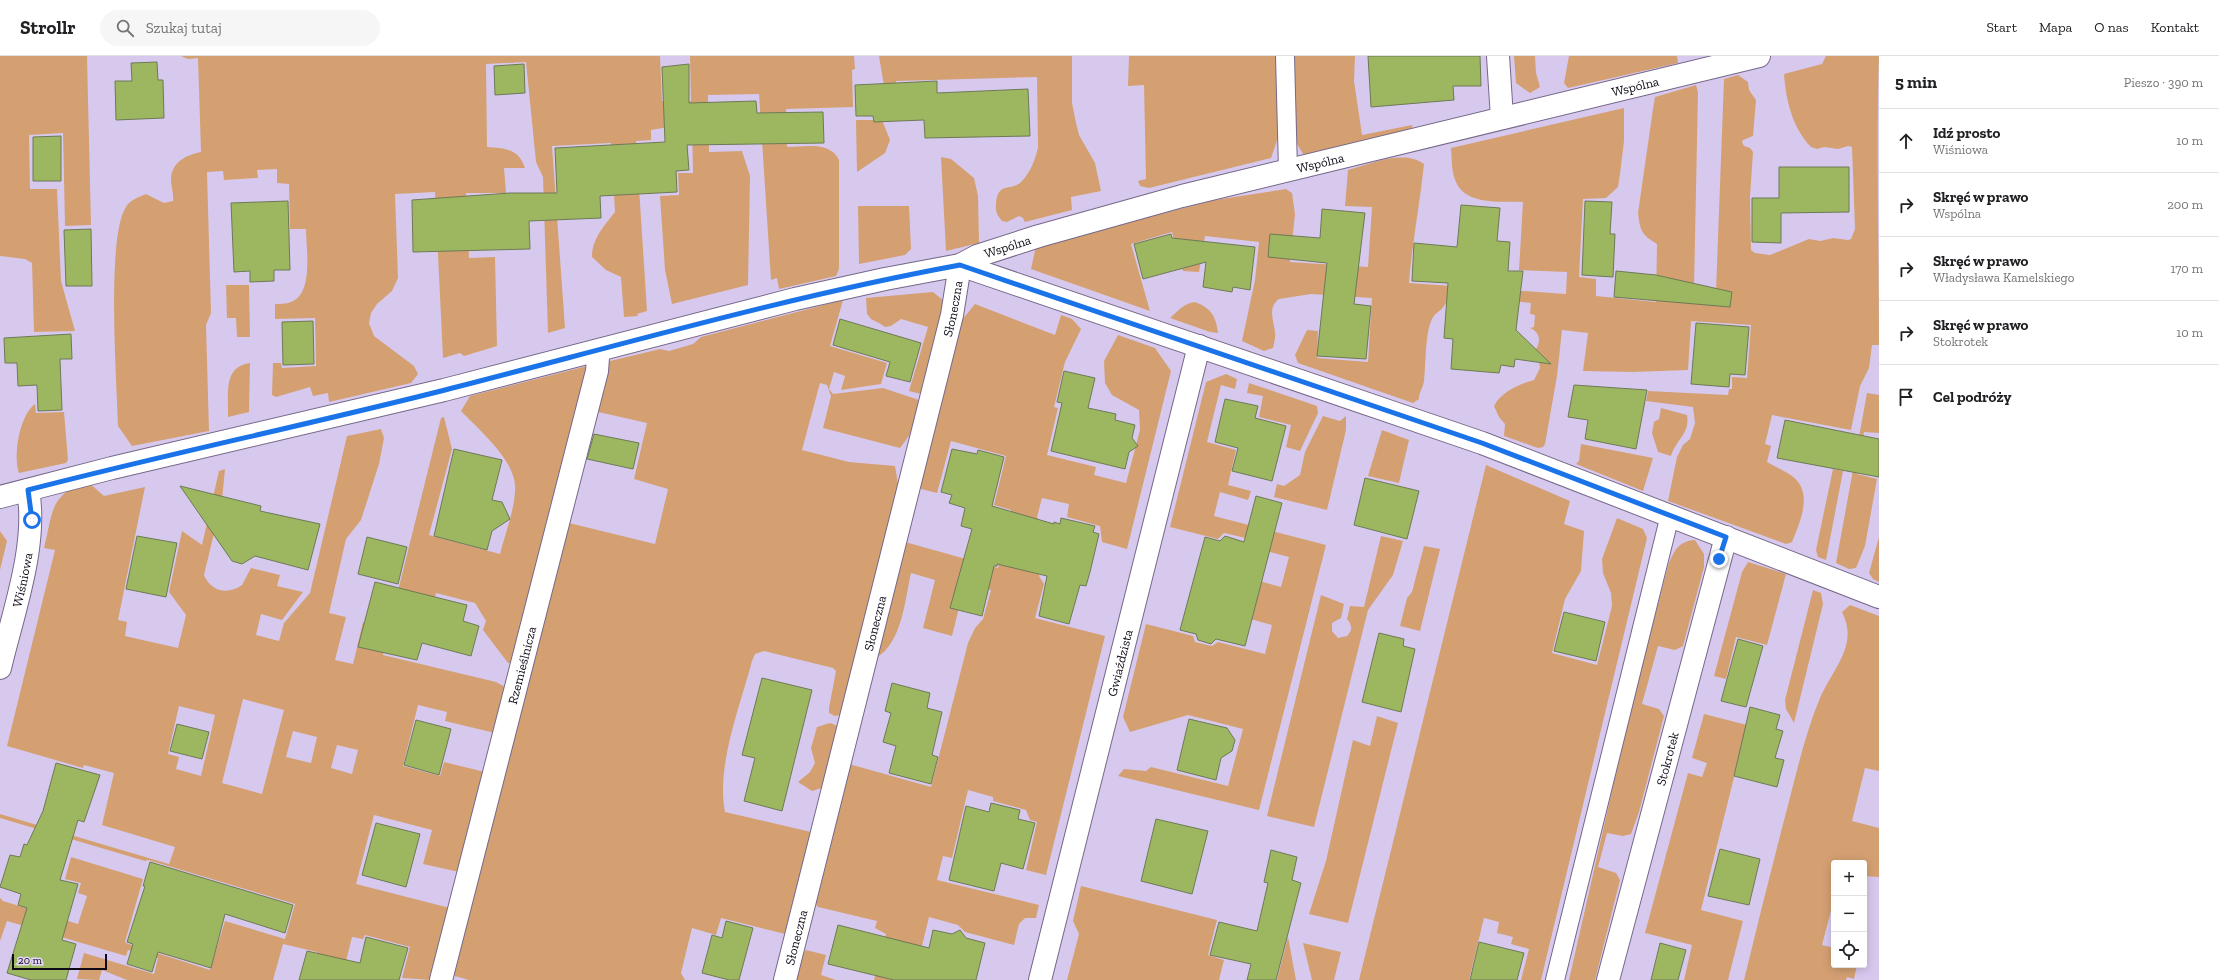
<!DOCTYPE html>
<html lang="pl">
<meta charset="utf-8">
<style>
:root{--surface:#fff;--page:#f6f6f6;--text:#202124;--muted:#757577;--line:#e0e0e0}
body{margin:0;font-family:"Zilla Slab",serif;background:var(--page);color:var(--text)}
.controls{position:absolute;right:12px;bottom:12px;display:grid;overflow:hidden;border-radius:4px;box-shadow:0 2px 10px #0003}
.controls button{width:36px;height:36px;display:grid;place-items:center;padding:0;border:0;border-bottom:1px solid var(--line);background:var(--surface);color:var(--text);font:20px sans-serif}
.scale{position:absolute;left:12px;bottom:10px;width:95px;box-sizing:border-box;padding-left:4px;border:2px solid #0f0a16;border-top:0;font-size:11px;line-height:14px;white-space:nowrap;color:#0f0a16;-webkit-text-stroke:3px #e5d6fb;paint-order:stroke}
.stop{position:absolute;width:12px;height:12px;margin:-9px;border:3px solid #1a73e8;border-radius:50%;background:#fff}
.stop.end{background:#1a73e8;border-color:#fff;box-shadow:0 1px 4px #0008}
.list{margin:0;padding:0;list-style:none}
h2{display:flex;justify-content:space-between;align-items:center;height:52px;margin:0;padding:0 16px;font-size:17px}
h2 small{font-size:13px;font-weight:400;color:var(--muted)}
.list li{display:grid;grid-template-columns:26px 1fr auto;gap:12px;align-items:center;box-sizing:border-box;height:64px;padding:0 16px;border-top:1px solid var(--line)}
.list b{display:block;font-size:15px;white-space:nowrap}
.list p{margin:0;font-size:13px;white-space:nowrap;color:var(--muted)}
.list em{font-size:13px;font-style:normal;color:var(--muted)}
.icon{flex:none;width:22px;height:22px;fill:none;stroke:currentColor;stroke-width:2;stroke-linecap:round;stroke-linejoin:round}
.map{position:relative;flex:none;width:1879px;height:924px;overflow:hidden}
header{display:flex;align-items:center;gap:24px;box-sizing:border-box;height:56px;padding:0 20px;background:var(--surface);border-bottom:1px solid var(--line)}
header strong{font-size:19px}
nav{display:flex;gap:22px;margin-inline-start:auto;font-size:14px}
.search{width:280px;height:36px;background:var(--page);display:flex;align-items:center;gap:10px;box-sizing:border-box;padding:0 14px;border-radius:22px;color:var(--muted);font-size:15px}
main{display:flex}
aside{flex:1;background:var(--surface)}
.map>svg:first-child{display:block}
.green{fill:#d4a072;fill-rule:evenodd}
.building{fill:#9db761;stroke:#6e7956}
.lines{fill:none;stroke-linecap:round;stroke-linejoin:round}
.service-casing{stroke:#766889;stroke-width:20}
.minor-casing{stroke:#766889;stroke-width:24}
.service{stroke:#fff;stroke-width:18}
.minor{stroke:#fff;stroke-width:22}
.route{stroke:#1a73e8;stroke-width:5}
.labels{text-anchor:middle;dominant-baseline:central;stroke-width:3;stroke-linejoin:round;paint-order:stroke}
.street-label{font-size:13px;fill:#0f0a16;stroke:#e5d6fb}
</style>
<header>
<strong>Strollr</strong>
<div class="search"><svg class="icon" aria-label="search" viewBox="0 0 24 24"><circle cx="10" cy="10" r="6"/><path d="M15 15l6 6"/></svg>Szukaj tutaj</div>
<nav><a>Start</a><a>Mapa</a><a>O nas</a><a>Kontakt</a></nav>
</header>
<main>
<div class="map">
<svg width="1879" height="924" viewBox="0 0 1879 924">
<rect width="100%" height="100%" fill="#d7c9ee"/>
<!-- green -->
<g class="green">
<polygon points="0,0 87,0 91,169 65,170 63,77 29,79 30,133 57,133 61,225 75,275 34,276 32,207 25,203 0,200"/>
<path d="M181,0h479l2,45h29l-1,-45h164l1,13 -3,1 1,37 -67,2 1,38c18,0 43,-6 52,13v109l-3,7 -57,13 -2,-11 -6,2 -12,-186 -51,1 1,57 33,-1 8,25 -2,109 -76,19 -7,-34 -5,-74 19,-1 -1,-22h15l-1,-50 -41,7v10l-15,1 11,170 -10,3 1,2 -14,1 -3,-40 -15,-7 -14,-13c0,-18 12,-31 23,-45l-4,-69 -59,3 13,182 -17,5 -5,-156 -7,-15 -10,-100 -40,2 1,83c18,1 32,2 38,21h-21l2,25h-40l3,65 26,-1 2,89 -33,10 -4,-3 -17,5 -8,-166 -40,2 3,84 -6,13 -15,13 -6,9 -2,10 5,13 40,30 4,8 -7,9 -82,19 -1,-9 -15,3 -3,-9 -34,10 -4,-2 1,-32h8l1,5 34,-2 -1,-48 -40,1v-15c5,0 11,0 16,-2 23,-8 15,-54 15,-73h-16l-1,-45 -12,-1v-14l-20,1 1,8 -34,2 -1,-9 -16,1 4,141 -5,12 3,106 -77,15 -14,-20c-1,-43 -12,-189 8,-219 4,-7 13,-10 20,-13l18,9 9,-2c1,-7 -2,-14 -2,-22 1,-18 16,-24 30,-27l-3,-94 -10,1z"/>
<path d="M879,0h193v47l4,20 3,12 16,28 6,28 -30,6 1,13 -47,12 -2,-4 -4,-2 -12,6 -5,-1c-5,-6 -7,-10 -6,-17 2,-24 15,-11 26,-23 8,-8 14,-23 16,-34l-1,-70 -141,4 1,37 -12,-26z"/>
<polygon points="1129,0 1278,0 1280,76 1271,102 1149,132 1140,130 1138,125 1146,123 1144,29 1128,30"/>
<polygon points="1290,0 1355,0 1354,25 1362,79 1412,69 1413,76 1305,101 1294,83"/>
<polygon points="1514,0 1535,0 1536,17 1540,31 1530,37 1516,27"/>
<polygon points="1569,0 1677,0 1678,7 1568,32 1564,27"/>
<path d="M1826,0h53c-3,97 0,193 0,289h-7l-3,23 -9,18 -9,44 -79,-15 -7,29 6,2 -4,16c8,5 17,8 25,14 22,16 8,46 0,66l-6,2 -118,-43 9,-44 6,-12 7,-6 5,-16 -2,-16 -47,-6 2,-10 80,4 1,-6h3v-12l15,1 4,-53 -60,-4 -3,49 -56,2 -49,-1 5,-38 -26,-3 -5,46 -12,68 -2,3 -5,1 -34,-12 1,-12 -6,-7 -5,-11c7,-14 26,-22 40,-26l6,-12 -1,-6 -6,-9c8,-8 9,-20 -3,-25l4,-1 1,-12 -5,-1 1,-11 -47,-5 -37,3c-5,11 -11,10 -15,18 -7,14 -6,46 -8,62 -1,7 -5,11 -5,18l-6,4 -115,-40 -3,-8 12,-25 11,1 -1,27 51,4 4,-64 -61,-4 -32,5c-12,9 -5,22 -4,33 1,5 -1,11 -2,16l-9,3 -22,-10 13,-61 4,-38 -54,-6 -6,36 -16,-1 -11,-39 -41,12 19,67 -119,-42 5,-23 179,-46 71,-11 6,4 3,21 -5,48 78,5 4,-60 -27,-1 3,-36c23,-6 55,-21 76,-6 -4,40 -12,79 -15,119l157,11 1,-22 -48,-2 4,-68c-21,-1 -57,4 -67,-20 -5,-10 -4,-23 -5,-34l173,-40v33l-4,33 -2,13 -12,11 -23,1 -4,78 17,2v17l60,6 1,-58c-15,-9 -17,-13 -19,-31l15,-104 2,-12 41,-12 2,7 -4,197 22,2 8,-212 14,-4 10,7 1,8 7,10 -3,36 -10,4 -1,2 2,4 6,2 3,4 -3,45 1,53 4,3 15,2 39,-16 11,2 13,-3 15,2 3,-1 4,-10 -3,-82 -4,-1 -10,3 -14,-2 -7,2 -6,-2c-19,-20 -25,-47 -27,-73l38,-10z"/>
<polygon points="856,64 882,64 890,84 885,97 857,116"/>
<polygon points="941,101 951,103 974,122 978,140 979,187 946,195"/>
<polygon points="858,150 909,150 911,193 905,199 859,208"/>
<polygon points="226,229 249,229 250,281 237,281 236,262 227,262"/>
<polygon points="933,236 944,245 921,338 909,335 928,271 901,263 891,270 885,271 879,267 871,263 867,258 866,242"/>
<path d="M843,244l-13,46 57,17 -6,21 -40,6 4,-14 -11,-4 -5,17 4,5 50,-6 36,12 -8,33 -11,15 -77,-20 8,-32 -4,-11 -7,-2 -18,67 47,12 46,4 3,18 -58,231 -5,1 -6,-3v-5l7,-37 -3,-3 -69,-17 -9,3 -3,7c-12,46 -36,104 -27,151l86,20 -26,102 -64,-16 -5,17 -24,-7 -11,45 4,7h-216l-18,-5 114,-453 90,22 13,-55 -34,-10 13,-56 -53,-12 12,-49 54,-13 9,2 24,-7 8,-7z"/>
<path d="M1195,246c16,6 21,14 23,31l-8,-1 -40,-14c8,-7 14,-15 25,-16z"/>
<path d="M975,248l80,31 6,-20 11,4 9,10 -16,33 -11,45 4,1 -11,47 49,12 -2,8 32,8 14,-53 -1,-20 -27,-15 -7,-12 -1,-22 14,-26 37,13 16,23 -44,178 -25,-7 -2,-16 -33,-9 2,-13 -27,-6 -5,19 5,9 8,2 -11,48 5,8 -9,34 70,18 -59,239 -20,-5 11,-48 -7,-2 -4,-10 -33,-9v-4l-25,-7 -16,68 -9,-2 -6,24 102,25 -3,13h-11l-6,6 -5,21 -49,-13 -7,-7 -29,-8 -8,33 -4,30h-43l12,-46 -11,-6 2,-7 -59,-14 -4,-5 35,-138 82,23 37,-144 7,-15 8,-9 8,-29 -26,-7 -13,53 -29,-8 12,-48 -24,-7c-6,27 -9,70 -35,85l29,-116 93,26 13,-50v-8l-17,-5 12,-49 -55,-15 -14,52 -16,-4 -1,-8 41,-160z"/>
<path d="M250,307l-1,49 -21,5c1,-22 -6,-50 22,-54z"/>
<path d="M587,310l3,4 -76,293h-6l-25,-33 3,-9 -11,-18 -39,-10 -12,48 -36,-8 -5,22 113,27 11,6 -12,45 -50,-12 2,-9 -29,-7 -15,61 37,10 4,-14 41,10 -26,100 -36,-8 9,-34 -58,-15 -18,69 94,24 -19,72 -29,-2 8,-31 -45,-12 -2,4 -11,-2 -7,28 10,15h-45l7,-28 -34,-8 -10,36h-146l-25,-10 -3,10 -22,-1 7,-26 70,21 4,-16 -30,-8 -2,6 -119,-35 -7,20v-43l3,3 75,23 9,-28 -9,-3 3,-10 -16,-4 6,-22 72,22 -18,63 1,1 84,27 15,-49 60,18 10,-35 -147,-44 -3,1 -145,-43v-4l169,50 6,-17 -73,-22 12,-52 -30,-8 -1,3 -76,-22 48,-196 -11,-2c9,-35 5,-54 44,-66l16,14 41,-9 -27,133 9,2 -2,14 53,12 8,-33 -17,-23 13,-61 20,14 17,-74 6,-2 -3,31 -18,75c7,17 24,20 38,10l9,-17 29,7 -3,11 26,6 -21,28 -21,-6 -5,21 23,6 5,-18 26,-30 37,-157 34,-7 3,9 -5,26 -18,56 -15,19 -17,74 17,4 -11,43 18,4 10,-42 26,5 52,-209 3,-1 8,32 -23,86 71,19c5,-20 14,-42 15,-63 3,-29 -36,-61 -54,-80l9,-15zM243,643l41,11 -22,84 -40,-11zM179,650l36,9 -14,61 -25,-7 3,-12 -11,-3zM293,675l24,6 -6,26 -25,-6zM337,689l21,5 -6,24 -21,-6z"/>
<polygon points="1226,318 1237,323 1235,333 1221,329 1207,386 1236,394 1228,429 1251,435 1248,444 1220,436 1214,460 1326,489 1259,754 1118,720 1124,713 1146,715 1151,711 1228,730 1243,673 1188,659 1130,676 1123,661 1146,568 1193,580 1195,586 1212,590 1218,586 1265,598 1272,569 1243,561 1252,523 1281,531 1289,501 1255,492 1250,483 1224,477 1218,483 1170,471 1206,326"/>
<polygon points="1249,327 1317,350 1318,357 1300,395 1286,391 1291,369 1259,361 1263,340 1247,337"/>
<polygon points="1867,337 1879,339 1879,377 1864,376 1857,418 1877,423 1865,490 1856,512 1849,513 1836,507"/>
<path d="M35,348l1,9 28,-1 4,48 -2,3 -47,10c-6,-17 0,-57 16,-69z"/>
<path d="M1661,352l26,7c3,19 -10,23 -16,41l-13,-4 -6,-19 2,-11 5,-3z"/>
<polygon points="1323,360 1340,365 1346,360 1346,374 1327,454 1274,441 1277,428 1284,430 1300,419 1305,396"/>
<polygon points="1382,374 1409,384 1399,427 1368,420"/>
<polygon points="1581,388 1653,402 1643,435 1576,408 1579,405"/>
<polygon points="1486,409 1570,445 1564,468 1584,475 1581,515 1565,543 1552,597 1597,609 1612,550 1611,537 1603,517 1602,503 1617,462 1643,473 1647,482 1541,924 1521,924 1529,893 1511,888 1513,881 1497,877 1499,866 1484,862 1469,924 1359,924"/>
<polygon points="1833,413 1843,415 1826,504 1818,501 1816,494"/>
<polygon points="0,475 7,485 0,514"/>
<path d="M1381,480l22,5 -10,34 -25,35 -54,217 -47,-11 54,-221 23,9 -3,14 -9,5v8l6,7 9,-2c6,-6 5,-11 0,-17l3,-13 14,1z"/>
<polygon points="1879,481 1879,526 1873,523 1869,517"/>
<path d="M1695,484l9,14v13l-21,79 -8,4 -17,-4 -16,58 17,5 5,7 -25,96 -8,22 -8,2 -16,-3 -9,34 18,6 4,7 -25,100h-26l60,-264 39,-150c6,-15 10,-25 27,-26z"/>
<polygon points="1424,490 1440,493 1420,575 1400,570 1407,542 1412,536"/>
<polygon points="1748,506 1786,518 1767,589 1736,581 1726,623 1714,620 1742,516"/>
<polygon points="1813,534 1821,537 1823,548 1794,667 1786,653 1785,644"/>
<path d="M1850,549l29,11v155l-14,-3 -13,53 27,7v49l-15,-1v-13h-30v36l-12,46 12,3v17h23l-3,14 -7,-2 -1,3h-102c14,-57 28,-114 43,-171 10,-38 18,-75 33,-111 13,-30 39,-53 22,-86z"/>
<polygon points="1704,658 1747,669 1701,854 1743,865 1728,924 1684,924 1692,889 1645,877 1688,717 1702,721 1707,707 1692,702"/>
<polygon points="1377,660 1398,667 1348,867 1309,858 1326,805 1353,684 1370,690"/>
<polygon points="830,667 838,670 822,732 812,735 798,726 810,716 815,707 811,692 817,671"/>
<polygon points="1081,830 1217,864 1208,899 1224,904 1219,924 1067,924 1079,878 1073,865"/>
<polygon points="1288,881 1296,924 1277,924"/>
<polygon points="1303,887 1341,896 1334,924 1312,924"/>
<polygon points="806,894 826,899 821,919 836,924 795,924 800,903"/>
</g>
<!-- building -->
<g class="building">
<polygon points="1368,0 1480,0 1481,30 1453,30 1454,44 1371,51"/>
<polygon points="157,6 158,24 163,24 164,62 116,64 115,25 132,25 131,7"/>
<polygon points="524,8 525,37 495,39 494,10"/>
<polygon points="689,8 689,47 756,45 757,57 823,56 824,87 687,89 689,114 676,115 677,136 600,140 601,162 529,165 530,193 413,196 412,144 510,137 557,137 555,92 665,86 662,11"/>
<polygon points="937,25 937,37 1028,33 1030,80 925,82 924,64 874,66 873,60 856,60 855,29"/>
<polygon points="61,80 61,125 33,125 33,81"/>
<polygon points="1779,111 1849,111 1849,156 1781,157 1781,187 1752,186 1752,142 1779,142"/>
<polygon points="288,145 290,214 274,214 274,225 250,226 250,215 234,216 231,147"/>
<polygon points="1585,145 1612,146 1610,178 1615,178 1613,221 1582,219"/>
<polygon points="1461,149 1500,152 1497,185 1510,186 1508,215 1523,215 1516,274 1551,308 1515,303 1514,311 1501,309 1499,317 1451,313 1453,283 1444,282 1448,227 1412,225 1414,187 1457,191"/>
<polygon points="1322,153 1365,157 1354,248 1371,250 1366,303 1317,300 1327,207 1268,201 1270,178 1320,182"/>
<polygon points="91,173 92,230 66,230 64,174"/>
<polygon points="1171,178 1172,182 1255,191 1250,234 1233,231 1232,236 1203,231 1206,206 1143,223 1134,188"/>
<polygon points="1616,215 1656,219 1732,236 1730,251 1614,241"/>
<polygon points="840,263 921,287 910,326 886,320 890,306 833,289"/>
<polygon points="313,265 314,308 283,309 282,266"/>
<polygon points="1696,267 1749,271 1745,319 1730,318 1729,331 1691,328"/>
<polygon points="71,278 72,303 60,303 62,354 38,355 37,329 18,330 17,307 5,307 4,282"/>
<polygon points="1064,315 1095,322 1088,352 1116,358 1115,364 1135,369 1132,382 1138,390 1129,396 1125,413 1051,395 1062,347 1057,346"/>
<polygon points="1574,329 1647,334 1636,393 1585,383 1588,364 1568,361"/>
<polygon points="1225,343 1258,350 1255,362 1286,370 1272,425 1232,415 1238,392 1215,386"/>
<polygon points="1785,364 1879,383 1879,421 1777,402"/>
<polygon points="594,378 639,387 633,413 587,403"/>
<polygon points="454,393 502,404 492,444 502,446 510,463 492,475 487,494 434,480"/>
<polygon points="952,393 977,398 978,394 1004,401 992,450 1054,468 1054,466 1060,468 1061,462 1095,470 1093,476 1099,478 1090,516 1086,530 1080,529 1069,568 1039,560 1047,520 997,508 997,510 994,510 982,560 950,552 972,473 961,470 965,452 949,447 952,439 941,436"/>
<polygon points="1365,422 1419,435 1407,483 1354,469"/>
<polygon points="180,430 261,450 260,455 320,468 308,514 255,500 242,508 232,505"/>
<polygon points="1256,440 1282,447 1245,590 1216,583 1211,588 1198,584 1196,578 1180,574 1205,481 1220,485 1225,480 1244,486"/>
<polygon points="137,480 177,487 166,541 126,533"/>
<polygon points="367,481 407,491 398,528 358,518"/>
<polygon points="375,526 467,549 463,565 479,570 471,600 422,587 417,604 358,591"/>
<polygon points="1564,556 1605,566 1596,605 1554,595"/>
<polygon points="1379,577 1404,583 1403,590 1415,593 1401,656 1362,646"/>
<polygon points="1738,583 1763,590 1746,651 1721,645"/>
<polygon points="762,622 812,634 782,755 744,745 755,702 742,699"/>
<polygon points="892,627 930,637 927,652 942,656 932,699 938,701 931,728 889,717 896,690 883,686 891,657 885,655"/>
<polygon points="1750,651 1780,659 1776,673 1783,675 1775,702 1784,704 1777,731 1734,720"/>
<polygon points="1189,663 1227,672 1235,684 1232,695 1221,702 1216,724 1177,714"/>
<polygon points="416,664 451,673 439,719 404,709"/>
<polygon points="177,668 209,676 202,703 170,695"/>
<polygon points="56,707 100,719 84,766 78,764 60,824 78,828 62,884 76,888 66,924 31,924 7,917 27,852 18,849 21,838 0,831 10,799 20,801 24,788 27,789 43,755"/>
<polygon points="991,747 1020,754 1018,763 1035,767 1023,813 1001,807 994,835 949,824 966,750 989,756"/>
<polygon points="1156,763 1208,775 1192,838 1141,825"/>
<polygon points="376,767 420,778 406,831 362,819"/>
<polygon points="1720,793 1760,803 1749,849 1708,840"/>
<polygon points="1271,794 1297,801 1292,824 1301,827 1276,924 1247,924 1251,908 1210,899 1219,866 1257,875 1268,827 1264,826"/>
<polygon points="150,806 293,849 285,877 225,858 211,912 158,896 152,916 127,908 133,888 127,886 145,830 143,830"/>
<polygon points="726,865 753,872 739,924 729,924 702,917 712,879 722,882"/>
<polygon points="838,869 929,892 933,874 952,878 960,874 966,882 985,887 976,924 894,924 828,908"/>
<polygon points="366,881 408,892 399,924 299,924 307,895 360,907"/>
<polygon points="1479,886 1524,897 1517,924 1470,924"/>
<polygon points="1660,887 1686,894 1678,924 1651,924"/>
</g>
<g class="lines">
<defs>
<g id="service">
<polyline points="1285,0 1288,114"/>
<polyline points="1555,924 1670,459"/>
</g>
<g id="minor">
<polyline points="1498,0 1502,62"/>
<polyline points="960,209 1482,387 1879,541"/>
<path id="s1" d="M0,441l112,-29 332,-78 351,-91 90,-20 75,-14 17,-9 62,-20 143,-40 577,-140"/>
<path id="s2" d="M0,612c13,-55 38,-123 28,-178"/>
<path id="s3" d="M441,924l156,-609 1,-13 -2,-7"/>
<path id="s4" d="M785,924l167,-665 8,-50"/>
<path id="s5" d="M1040,924l159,-634"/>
<path id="s6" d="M1608,924l118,-443"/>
</g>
</defs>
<!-- service casing -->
<use href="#service" class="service-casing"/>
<!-- minor casing -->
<use href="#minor" class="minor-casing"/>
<!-- service -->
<use href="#service" class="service"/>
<!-- minor -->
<use href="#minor" class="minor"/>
</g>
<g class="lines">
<!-- route -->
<path class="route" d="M32,464l-4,-30c139,-36 279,-65 417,-100 172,-44 341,-93 515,-125l522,178 244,94 -7,22"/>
</g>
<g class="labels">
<!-- street labels -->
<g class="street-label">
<text stroke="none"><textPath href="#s1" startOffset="1687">Wspólna</textPath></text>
<text stroke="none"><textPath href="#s1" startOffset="1363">Wspólna</textPath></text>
<text stroke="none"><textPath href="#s1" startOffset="1039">Wspólna</textPath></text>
<text stroke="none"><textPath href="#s4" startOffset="692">Słoneczna</textPath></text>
<text stroke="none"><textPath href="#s2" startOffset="91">Wiśniowa</textPath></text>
<text stroke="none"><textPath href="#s4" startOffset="368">Słoneczna</textPath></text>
<text stroke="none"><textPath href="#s5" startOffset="327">Gwiaździsta</textPath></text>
<text stroke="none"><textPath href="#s3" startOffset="325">Rzemieślnicza</textPath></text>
<text stroke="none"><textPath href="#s6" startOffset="229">Stokrotek</textPath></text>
<text stroke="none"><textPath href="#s4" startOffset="44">Słoneczna</textPath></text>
</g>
</g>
</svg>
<div class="controls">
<button>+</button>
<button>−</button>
<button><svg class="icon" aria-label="locate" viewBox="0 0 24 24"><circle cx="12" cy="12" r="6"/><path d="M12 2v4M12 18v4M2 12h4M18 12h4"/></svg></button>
</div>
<div class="scale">20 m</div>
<div class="stop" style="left:32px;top:464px"></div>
<div class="stop end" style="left:1719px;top:503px"></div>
</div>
<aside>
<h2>5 min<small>Pieszo · 390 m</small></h2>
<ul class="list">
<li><svg class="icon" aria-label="ahead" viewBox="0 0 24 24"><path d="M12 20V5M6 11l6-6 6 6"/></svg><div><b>Idź prosto</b><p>Wiśniowa</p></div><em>10 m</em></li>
<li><svg class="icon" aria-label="right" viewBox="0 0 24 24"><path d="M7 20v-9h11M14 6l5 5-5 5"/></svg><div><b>Skręć w prawo</b><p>Wspólna</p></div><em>200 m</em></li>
<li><svg class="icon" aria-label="right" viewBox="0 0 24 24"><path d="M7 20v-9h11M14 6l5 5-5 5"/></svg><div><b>Skręć w prawo</b><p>Władysława Kamelskiego</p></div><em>170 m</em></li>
<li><svg class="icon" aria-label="right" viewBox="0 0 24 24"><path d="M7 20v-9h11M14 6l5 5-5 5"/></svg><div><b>Skręć w prawo</b><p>Stokrotek</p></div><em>10 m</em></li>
<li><svg class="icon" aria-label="arrive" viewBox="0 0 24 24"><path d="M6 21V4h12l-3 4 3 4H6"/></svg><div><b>Cel podróży</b></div></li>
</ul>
</aside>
</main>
